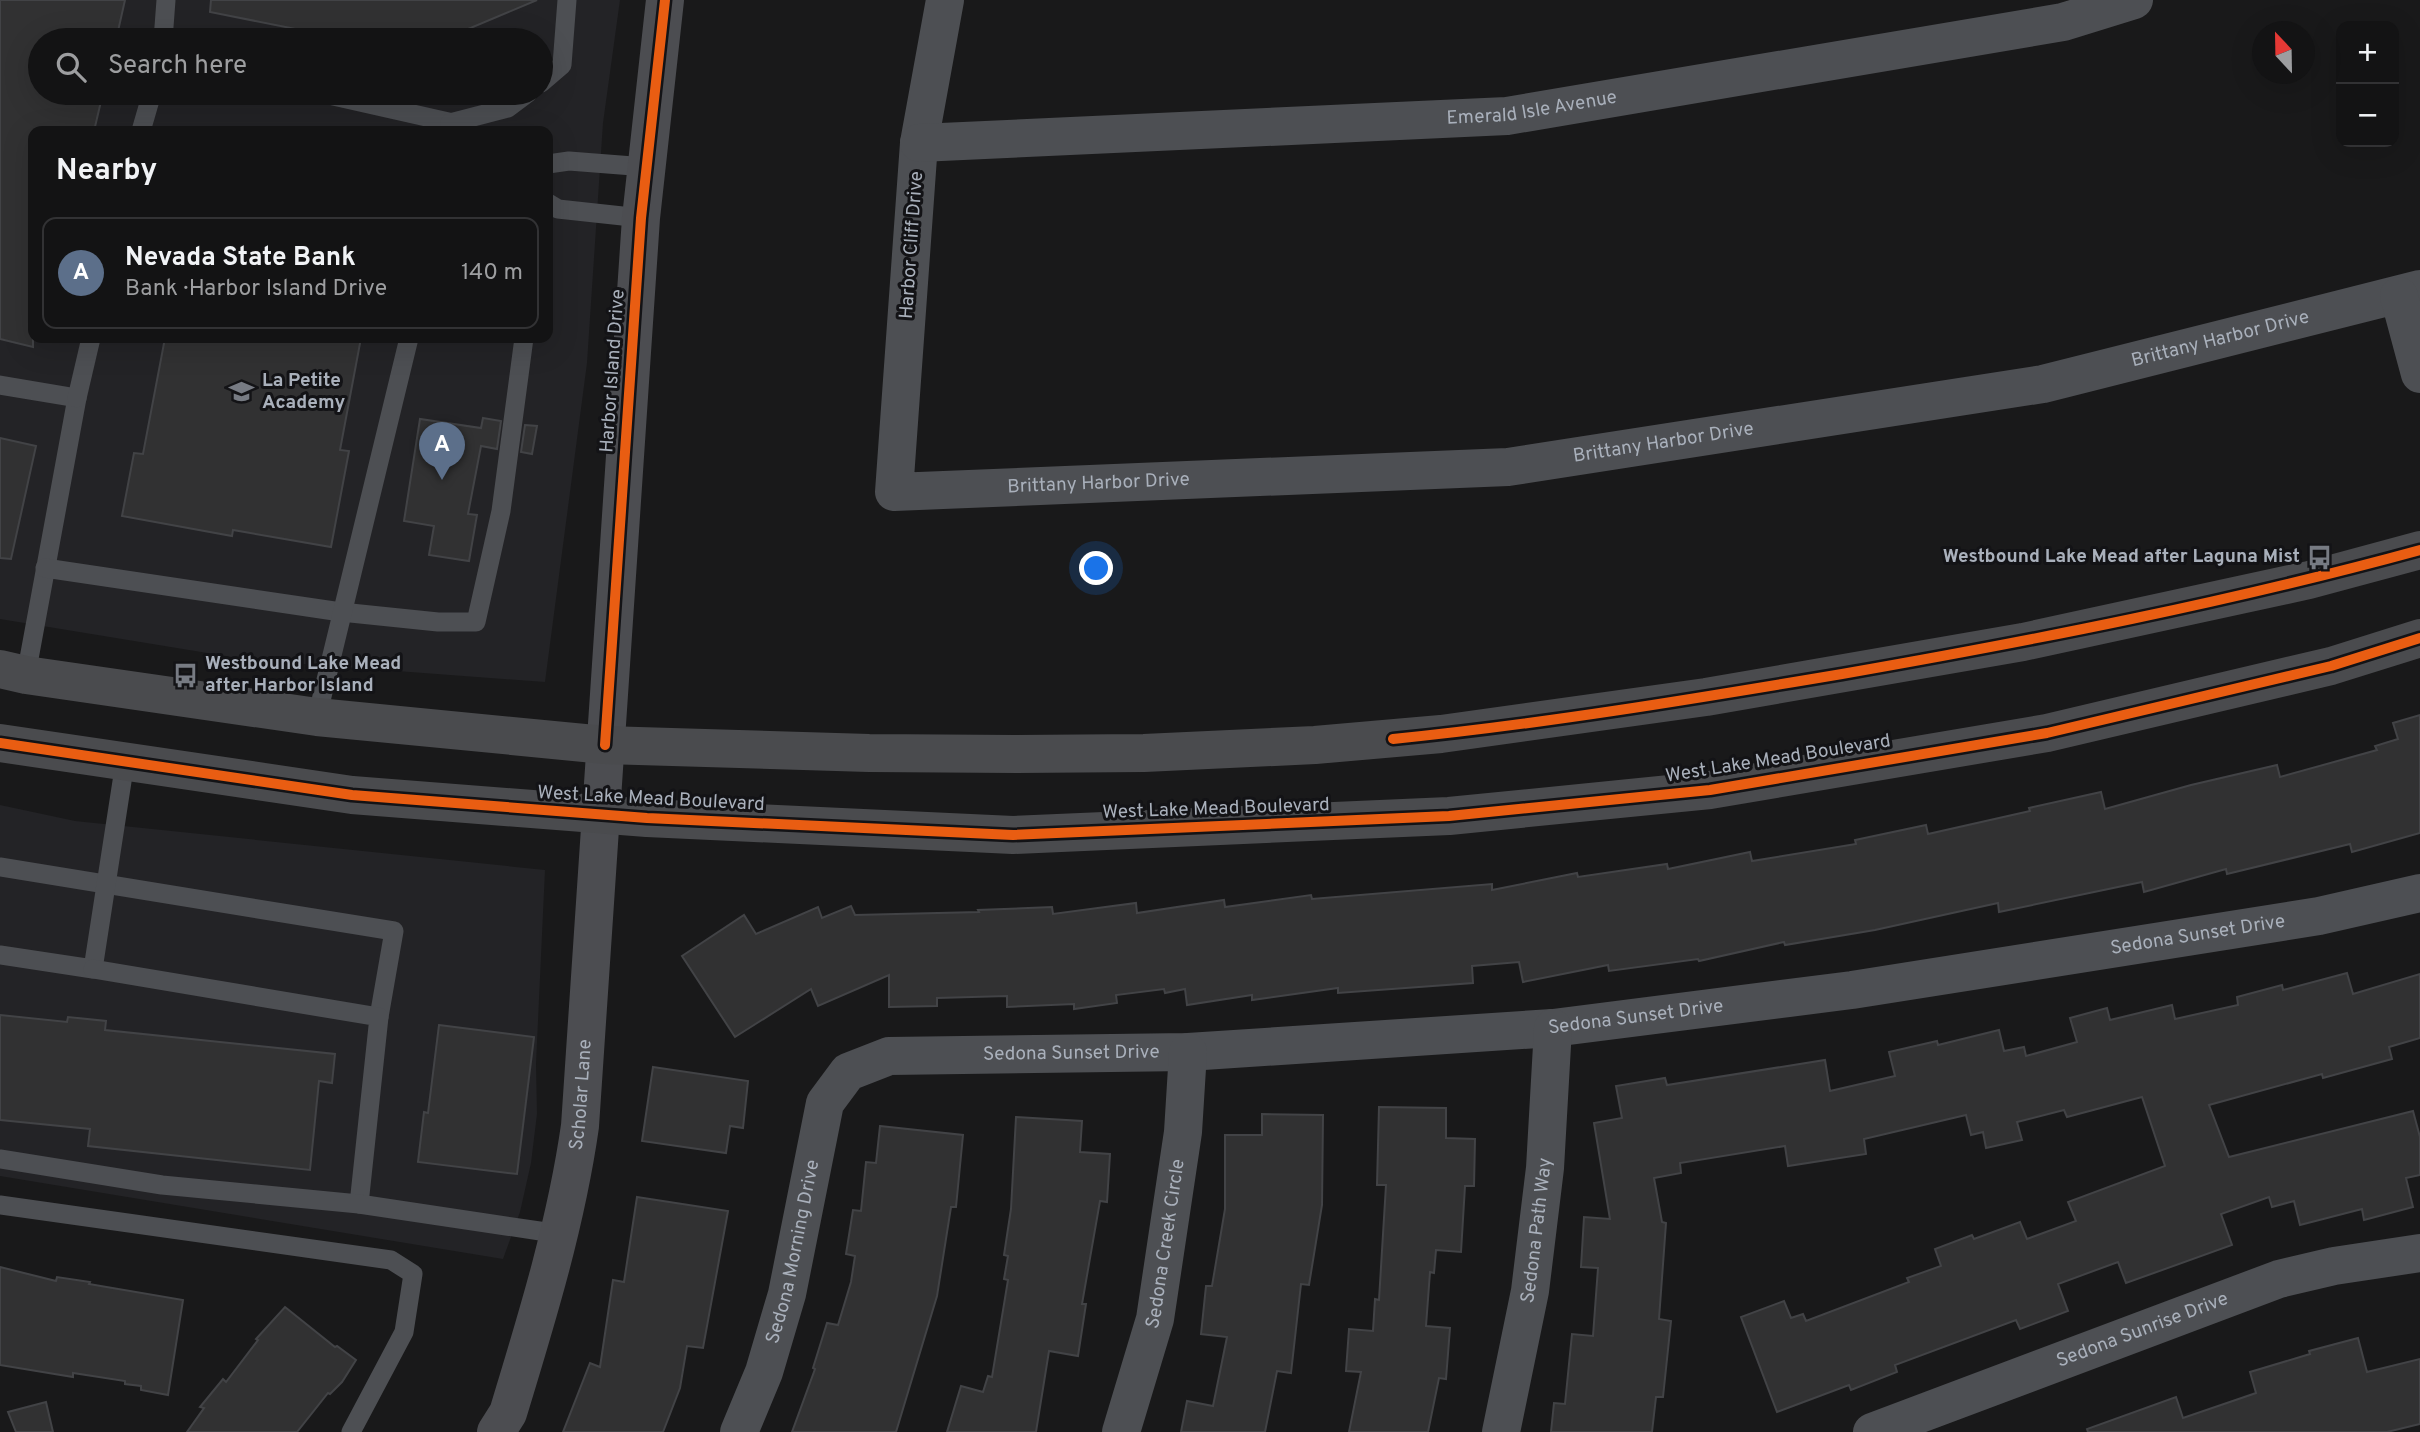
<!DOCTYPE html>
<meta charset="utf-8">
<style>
:root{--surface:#131314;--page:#1c1c1d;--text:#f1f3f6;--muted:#9d9ea0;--line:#323234;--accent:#1a73e8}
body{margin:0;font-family:Overpass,sans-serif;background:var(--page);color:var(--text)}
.controls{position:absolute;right:21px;top:21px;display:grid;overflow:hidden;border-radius:14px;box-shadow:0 7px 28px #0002}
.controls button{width:63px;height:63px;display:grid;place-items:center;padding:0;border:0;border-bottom:2px solid var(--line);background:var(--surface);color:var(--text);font:35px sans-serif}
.compass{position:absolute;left:2252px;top:21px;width:63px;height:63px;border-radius:50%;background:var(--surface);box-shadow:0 7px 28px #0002;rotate:338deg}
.you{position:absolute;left:1097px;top:569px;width:24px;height:24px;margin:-18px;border:5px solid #fff;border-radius:50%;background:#1a73e8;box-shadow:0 0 0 10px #1a73e833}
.badge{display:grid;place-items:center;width:46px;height:46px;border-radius:50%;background:var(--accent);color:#fff;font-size:23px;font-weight:700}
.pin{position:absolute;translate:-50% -58px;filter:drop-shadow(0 2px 4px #0008)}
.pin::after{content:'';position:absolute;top:37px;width:24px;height:21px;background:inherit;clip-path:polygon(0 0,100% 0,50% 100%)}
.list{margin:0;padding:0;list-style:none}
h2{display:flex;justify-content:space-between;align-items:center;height:91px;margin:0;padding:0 28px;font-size:30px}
h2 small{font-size:23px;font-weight:400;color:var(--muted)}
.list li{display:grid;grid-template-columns:46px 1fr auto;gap:21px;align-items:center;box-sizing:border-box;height:112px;margin:0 14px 14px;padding:0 14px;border:2px solid var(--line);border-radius:14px}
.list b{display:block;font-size:26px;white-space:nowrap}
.list p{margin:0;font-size:23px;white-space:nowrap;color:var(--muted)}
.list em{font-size:23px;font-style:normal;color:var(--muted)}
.icon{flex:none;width:38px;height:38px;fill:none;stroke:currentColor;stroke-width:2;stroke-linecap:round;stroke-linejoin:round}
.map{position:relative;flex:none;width:2420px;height:1432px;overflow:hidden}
.search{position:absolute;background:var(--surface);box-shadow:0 7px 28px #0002;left:28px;top:28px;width:525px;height:77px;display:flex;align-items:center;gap:18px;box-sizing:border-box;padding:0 24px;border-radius:38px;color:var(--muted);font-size:26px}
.panel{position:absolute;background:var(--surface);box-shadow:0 7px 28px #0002;left:28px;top:126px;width:525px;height:217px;border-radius:14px}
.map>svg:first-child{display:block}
.built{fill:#232326;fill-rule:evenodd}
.building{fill:#313132;stroke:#424346;stroke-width:2}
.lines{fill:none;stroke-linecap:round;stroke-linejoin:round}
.lane{stroke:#4d4f53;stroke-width:19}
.street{stroke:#4d4f53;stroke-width:38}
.secondary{stroke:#4c4d51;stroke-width:38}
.primary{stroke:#4a4b4e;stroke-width:38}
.cycleway-casing{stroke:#131316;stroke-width:15}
.cycleway{stroke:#e95d12;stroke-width:10}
.labels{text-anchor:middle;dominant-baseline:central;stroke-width:6;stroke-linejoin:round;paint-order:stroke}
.street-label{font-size:19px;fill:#a9b0bb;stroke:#131316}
.poi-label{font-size:19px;font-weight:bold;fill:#a9b0bb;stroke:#131316;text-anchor:start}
</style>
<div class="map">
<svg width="2420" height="1432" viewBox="0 0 2420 1432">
<rect width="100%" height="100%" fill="#19191a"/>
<!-- built -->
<g class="built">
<path d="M0,0h620l-17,123 -16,240 -42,319 -295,-22 -250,-41zM40,40h501v53h-501zM33,131h515v207h-515z"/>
<polygon points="0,805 75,821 545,870 536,1064 537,1114 531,1163 520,1212 503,1259 0,1176"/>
</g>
<!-- building -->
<g class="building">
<polygon points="0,0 125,0 116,40 40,40 40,93 103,93 94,131 33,131 33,347 0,339"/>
<polygon points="211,0 537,0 442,40 351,40 210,12"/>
<polygon points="165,338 361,338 340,450 349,451 331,547 233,530 232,536 122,516 134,453 143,454"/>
<polygon points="483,418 501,421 497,449 481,446 468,514 477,515 469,561 429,555 434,526 404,521 420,419 481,428"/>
<polygon points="525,425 537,426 532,454 521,452"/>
<polygon points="0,438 36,446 11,559 0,558"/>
<polygon points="2420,715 2420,833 2352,852 2350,844 2227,874 2226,869 2144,892 2142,882 1999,912 1998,903 1875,930 1785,945 1784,942 1699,961 1698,959 1609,971 1608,965 1523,982 1519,962 1472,966 1473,983 1338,993 1338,988 1252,1000 1252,995 1187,1005 1185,989 1165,993 1164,989 1116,995 1117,1003 1074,1009 1074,1004 1007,1007 1007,996 937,998 937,1006 889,1007 889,975 818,1006 811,989 735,1037 682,956 744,915 756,934 818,907 822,918 851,906 855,915 979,912 978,910 1052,907 1053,914 1136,903 1137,913 1224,900 1225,907 1311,895 1312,899 1492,884 1492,890 1577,873 1578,877 1667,864 1668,869 1750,852 1752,861 1856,844 1855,840 1926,825 1928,834 2030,811 2029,808 2101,792 2105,809 2191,785 2277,765 2280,777 2377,750 2375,746 2398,739 2393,723"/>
<polygon points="2347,973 2353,994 2420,974 2420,1038 2389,1047 2392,1059 2323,1078 2322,1074 2209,1105 2229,1157 2413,1111 2420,1137 2420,1175 2406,1178 2413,1207 2364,1220 2362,1209 2300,1225 2294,1201 2272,1207 2269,1197 2221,1214 2232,1245 2126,1283 2118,1262 2058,1284 2068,1311 2020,1329 2016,1320 1895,1365 1897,1372 1851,1390 1849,1385 1777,1412 1741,1317 1784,1301 1791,1318 1803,1314 1806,1321 1909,1282 1907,1278 1941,1266 1935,1249 1972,1235 1974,1239 2020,1222 2027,1239 2076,1221 2068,1202 2165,1166 2142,1097 2067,1117 2064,1110 2017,1122 2022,1140 1986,1148 1983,1132 1971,1135 1966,1115 1864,1139 1866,1154 1788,1166 1785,1146 1680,1163 1681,1173 1654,1178 1662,1222 1666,1223 1659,1319 1671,1321 1663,1397 1656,1397 1652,1432 1551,1432 1554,1403 1565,1404 1572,1334 1593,1336 1598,1268 1581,1267 1584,1217 1610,1219 1594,1123 1622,1118 1616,1086 1665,1078 1667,1085 1825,1060 1830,1091 1895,1076 1889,1052 1937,1041 1938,1045 1999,1030 2004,1051 2024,1047 2026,1056 2077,1042 2070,1018 2107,1008 2110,1020 2172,1005 2175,1019 2238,1005 2237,997 2282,985 2283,990"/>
<polygon points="0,1015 67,1022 68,1017 106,1021 105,1030 335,1054 332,1083 319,1081 310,1170 88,1146 90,1129 0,1120"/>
<polygon points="439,1025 534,1037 517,1174 418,1162 424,1112 428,1113"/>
<polygon points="653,1067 748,1081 743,1128 730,1126 726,1153 642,1141"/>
<polygon points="1379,1107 1446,1108 1446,1138 1475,1139 1474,1186 1465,1186 1461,1252 1436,1250 1434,1273 1430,1272 1426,1326 1450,1328 1446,1379 1439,1378 1428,1432 1349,1432 1361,1372 1346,1371 1349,1329 1373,1331 1375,1299 1379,1300 1386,1185 1377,1185"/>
<polygon points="1262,1114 1323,1115 1322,1205 1309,1285 1301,1284 1291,1373 1277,1371 1265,1432 1181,1432 1187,1401 1213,1406 1227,1337 1201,1334 1206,1286 1212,1286 1225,1209 1225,1135 1262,1135"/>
<polygon points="1016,1117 1082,1121 1080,1152 1110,1154 1107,1202 1100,1201 1082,1304 1086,1304 1078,1356 1049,1351 1036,1432 947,1432 961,1386 983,1392 988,1376 992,1377 1008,1280 1004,1279 1008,1256 1004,1255 1011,1209"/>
<polygon points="880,1126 963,1135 956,1207 951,1207 937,1296 896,1432 792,1432 815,1369 813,1368 827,1323 838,1325 851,1282 855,1256 846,1254 853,1210 861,1211 866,1162 876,1163"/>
<polygon points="637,1197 728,1211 703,1348 687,1346 680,1388 663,1432 563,1432 590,1363 600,1367 613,1280 624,1282"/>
<polygon points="0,1267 56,1281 57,1277 90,1282 89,1284 183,1300 168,1395 141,1390 141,1386 125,1384 125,1381 73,1373 73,1377 0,1365"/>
<polygon points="285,1307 335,1347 337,1346 356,1360 342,1382 330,1394 328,1393 297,1432 187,1432 204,1408 200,1407 223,1379 226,1382 258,1340 256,1339"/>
<polygon points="2358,1338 2367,1372 2420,1359 2420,1424 2387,1432 2088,1432 2087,1429 2176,1397 2183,1418 2256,1393 2250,1372 2310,1354 2309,1351"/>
<polygon points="46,1402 53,1432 16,1432 8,1412"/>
</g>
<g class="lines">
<!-- lane -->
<g class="lane">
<polyline points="163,40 166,0"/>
<polyline points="541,83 562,65 567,0"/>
<polyline points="320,93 453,123 459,131"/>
<polyline points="450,123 508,108 528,93"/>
<polyline points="141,131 152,93"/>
<polyline points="548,164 569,161 646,167"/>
<polyline points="548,203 558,209 641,218"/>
<polyline points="0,385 77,398 26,675"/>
<polyline points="77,398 91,338"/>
<polyline points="45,568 341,612 438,622 476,622 501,511 524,338"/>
<polyline points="317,717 409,338"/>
<polyline points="0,867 394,931 379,1017"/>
<polyline points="0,955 93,969 125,762"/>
<polyline points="93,969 379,1017 359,1204"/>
<polyline points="0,1159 162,1185 359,1204 560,1234"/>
<polyline points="0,1205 391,1260 413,1274 404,1332 351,1432"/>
</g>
<!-- street -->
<g class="street">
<path id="s1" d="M945,0l-26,143 -25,349 614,-25 535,-83 377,-95"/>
<path id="s2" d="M919,143l588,-27 556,-94 71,-22"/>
<polyline points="2399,296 2420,374"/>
<path id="s3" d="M739,1432l25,-60 23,-78 38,-191 23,-31 41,-16 299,-4 365,-24 299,-38 467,-74 101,-23"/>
<path id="s4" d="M1121,1432l34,-113 28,-187 5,-80"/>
<path id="s5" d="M1501,1432l29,-141 15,-123 8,-140"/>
<path id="s6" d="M1872,1432l407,-153 55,-13 86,-13"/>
</g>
<!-- secondary -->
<path class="secondary" id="s7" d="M496,1432l12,-19c29,-95 58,-189 72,-287l61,-908 24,-218"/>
<!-- primary -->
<g class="primary">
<polyline points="0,669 26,675 317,717 605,745 869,753 1015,754 1144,753 1315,745 1441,734 1706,697 2023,642 2309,580 2420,550"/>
<polyline points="0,743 352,795 647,818 1013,835 1449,816 1710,790 2047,733 2331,666 2420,638"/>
</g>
<defs>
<g id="cycleway">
<path d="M1393,739c150,-15 300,-40 449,-65 194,-34 388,-72 578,-124"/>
<polyline points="0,743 352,795 647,818 1013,835 1449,816 1710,790 2047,733 2331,666 2420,638"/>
<polyline points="605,745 641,218 665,0"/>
</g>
</defs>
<!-- cycleway casing -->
<use href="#cycleway" class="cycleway-casing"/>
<!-- cycleway -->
<use href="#cycleway" class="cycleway"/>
</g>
<!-- icons -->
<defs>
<symbol id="school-bare" viewBox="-9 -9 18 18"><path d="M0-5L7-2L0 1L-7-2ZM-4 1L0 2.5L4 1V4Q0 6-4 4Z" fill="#777b83" stroke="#131316" stroke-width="2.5" paint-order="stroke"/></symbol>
<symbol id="bus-bare" viewBox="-9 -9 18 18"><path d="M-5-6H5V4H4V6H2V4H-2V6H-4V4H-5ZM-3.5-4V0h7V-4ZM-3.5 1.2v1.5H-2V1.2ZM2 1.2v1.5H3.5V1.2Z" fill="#777b83" stroke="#131316" stroke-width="2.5" paint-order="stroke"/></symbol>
</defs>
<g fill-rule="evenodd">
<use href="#school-bare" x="224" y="374" width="35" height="35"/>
<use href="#bus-bare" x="2302" y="540" width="35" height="35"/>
<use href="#bus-bare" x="168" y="658" width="35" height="35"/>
</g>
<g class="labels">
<!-- street labels -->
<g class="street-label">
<text stroke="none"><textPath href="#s2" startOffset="614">Emerald Isle Avenue</textPath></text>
<text transform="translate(912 245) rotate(-86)">Harbor Cliff Drive</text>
<text stroke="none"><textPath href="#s1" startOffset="1834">Brittany Harbor Drive</textPath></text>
<text transform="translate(613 371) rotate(-86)">Harbor Island Drive</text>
<text stroke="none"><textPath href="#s1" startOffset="1267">Brittany Harbor Drive</textPath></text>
<text stroke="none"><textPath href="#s1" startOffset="700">Brittany Harbor Drive</textPath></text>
<text transform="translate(1778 759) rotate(-9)">West Lake Mead Boulevard</text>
<text transform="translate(651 799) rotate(3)">West Lake Mead Boulevard</text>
<text transform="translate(1216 809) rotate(-2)">West Lake Mead Boulevard</text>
<text stroke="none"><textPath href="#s3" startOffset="1740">Sedona Sunset Drive</textPath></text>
<text stroke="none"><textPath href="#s3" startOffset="1172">Sedona Sunset Drive</textPath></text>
<text stroke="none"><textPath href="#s3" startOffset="606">Sedona Sunset Drive</textPath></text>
<text stroke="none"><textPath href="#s7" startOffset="350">Scholar Lane</textPath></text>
<text stroke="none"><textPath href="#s5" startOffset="205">Sedona Path Way</textPath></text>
<text stroke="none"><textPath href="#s4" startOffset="194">Sedona Creek Circle</textPath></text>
<text stroke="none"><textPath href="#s3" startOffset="189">Sedona Morning Drive</textPath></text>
<text stroke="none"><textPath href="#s6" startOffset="289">Sedona Sunrise Drive</textPath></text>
</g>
<!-- poi labels -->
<g class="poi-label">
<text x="262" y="381">La Petite<tspan x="262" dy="22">Academy</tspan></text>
<text x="2300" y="557" text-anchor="end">Westbound Lake Mead after Laguna Mist</text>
<text x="205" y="664">Westbound Lake Mead<tspan x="205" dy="22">after Harbor Island</tspan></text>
</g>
</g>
</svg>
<div class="controls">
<button>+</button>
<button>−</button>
</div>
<svg class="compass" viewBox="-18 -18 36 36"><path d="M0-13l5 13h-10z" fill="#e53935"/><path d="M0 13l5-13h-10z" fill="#9d9ea0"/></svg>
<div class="you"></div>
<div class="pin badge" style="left:442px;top:480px;background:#5c6f8a">A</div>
<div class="search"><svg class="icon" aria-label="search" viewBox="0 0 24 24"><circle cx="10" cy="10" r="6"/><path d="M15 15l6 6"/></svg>Search here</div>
<section class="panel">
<h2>Nearby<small></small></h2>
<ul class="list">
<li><span class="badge" style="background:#5c6f8a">A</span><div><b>Nevada State Bank</b><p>Bank · Harbor Island Drive</p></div><em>140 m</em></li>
</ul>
</section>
</div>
